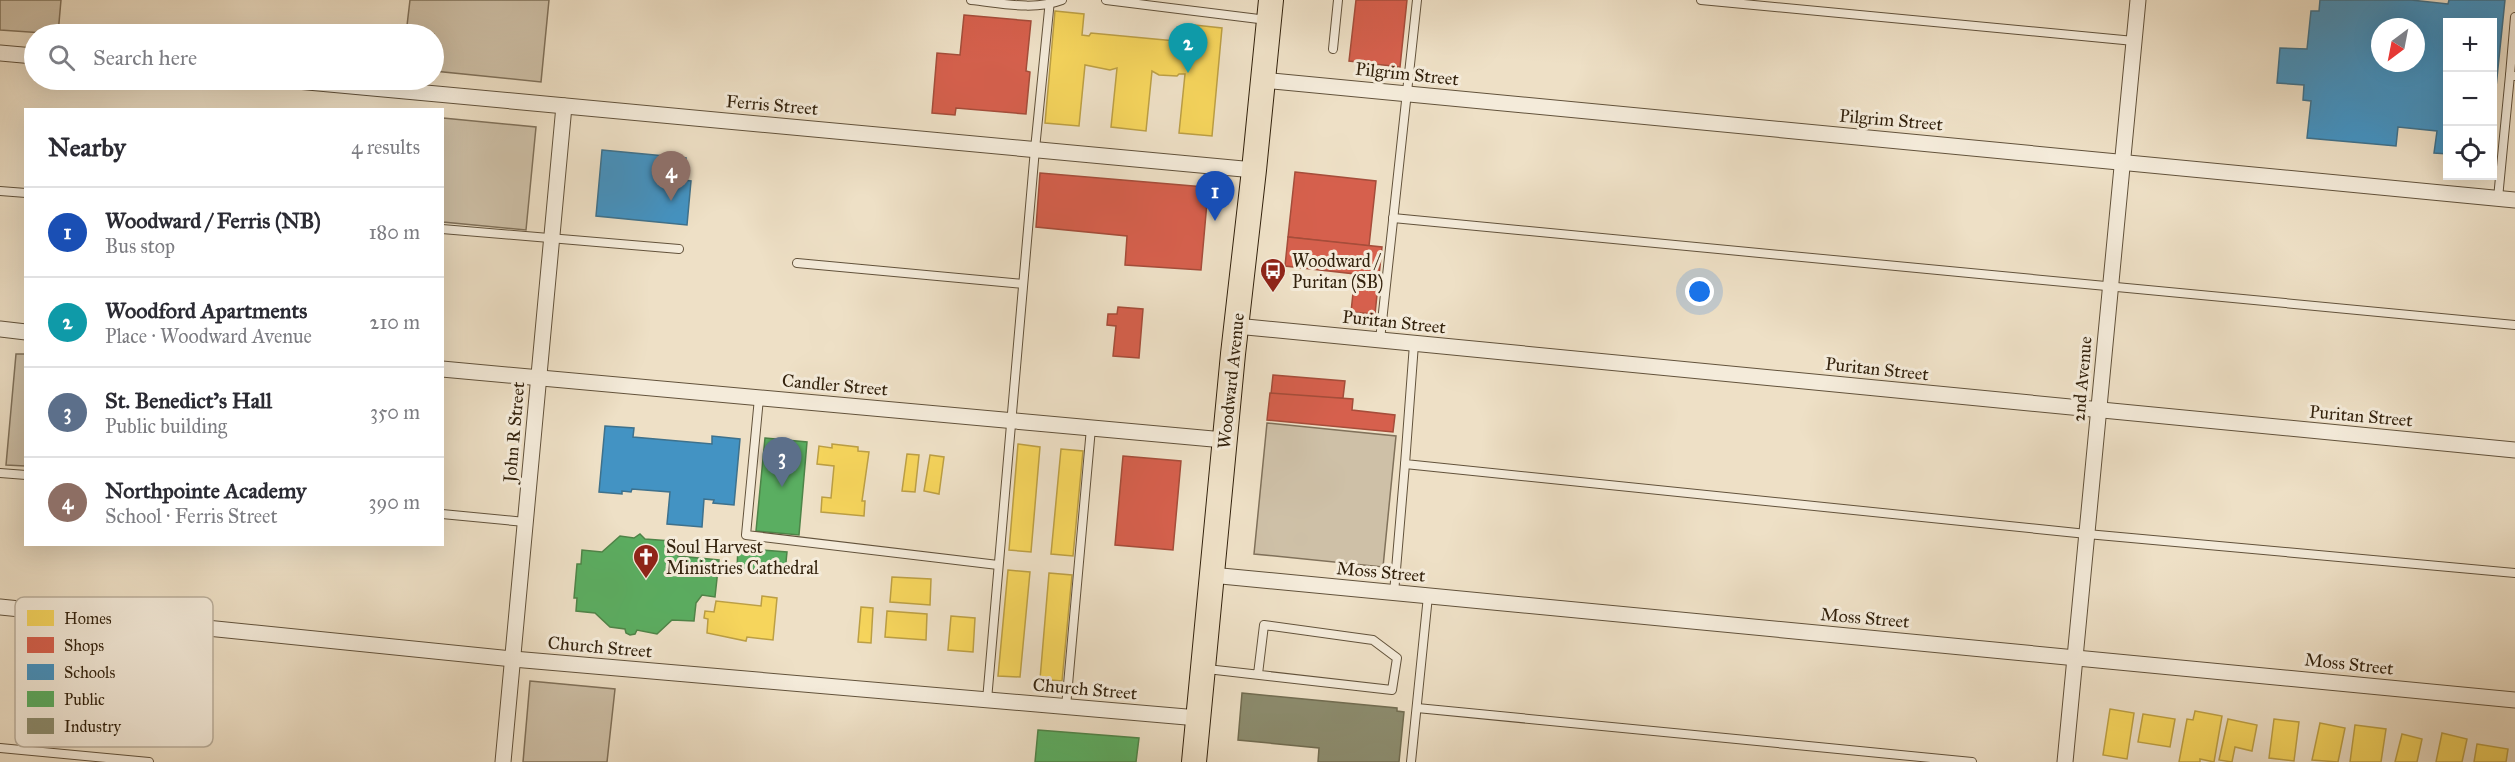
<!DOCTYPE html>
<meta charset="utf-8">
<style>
:root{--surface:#fff;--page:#f2f2f3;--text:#2b2b33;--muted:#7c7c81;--line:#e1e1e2;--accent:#b45309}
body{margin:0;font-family:"IM FELL Great Primer",serif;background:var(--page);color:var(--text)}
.controls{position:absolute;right:18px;top:18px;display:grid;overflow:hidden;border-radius:0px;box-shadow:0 6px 24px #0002}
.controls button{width:54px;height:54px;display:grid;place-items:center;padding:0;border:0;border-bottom:2px solid var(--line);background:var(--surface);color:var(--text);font:30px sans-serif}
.compass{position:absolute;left:2371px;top:18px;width:54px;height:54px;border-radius:50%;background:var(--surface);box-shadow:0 6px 24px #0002;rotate:212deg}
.you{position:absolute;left:1700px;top:292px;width:21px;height:21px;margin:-15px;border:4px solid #fff;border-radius:50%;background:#1a73e8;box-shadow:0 0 0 9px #1a73e833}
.badge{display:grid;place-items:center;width:39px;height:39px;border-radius:50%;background:var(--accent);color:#fff;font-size:20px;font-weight:700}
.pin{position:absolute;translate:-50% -50px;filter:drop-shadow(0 2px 3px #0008)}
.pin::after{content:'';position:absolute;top:32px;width:21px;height:18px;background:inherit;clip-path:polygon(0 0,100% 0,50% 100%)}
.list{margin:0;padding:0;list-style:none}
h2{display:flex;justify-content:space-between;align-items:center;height:78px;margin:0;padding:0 24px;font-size:26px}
h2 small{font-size:20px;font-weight:400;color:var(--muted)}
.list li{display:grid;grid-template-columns:39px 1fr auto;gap:18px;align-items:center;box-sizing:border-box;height:90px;padding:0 24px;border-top:2px solid var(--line)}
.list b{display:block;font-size:22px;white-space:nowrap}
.list p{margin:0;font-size:20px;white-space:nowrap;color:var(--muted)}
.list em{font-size:20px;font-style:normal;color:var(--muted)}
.icon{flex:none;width:33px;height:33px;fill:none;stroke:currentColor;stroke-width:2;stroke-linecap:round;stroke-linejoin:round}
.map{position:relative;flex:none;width:2515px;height:762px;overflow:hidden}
.search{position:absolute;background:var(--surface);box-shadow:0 6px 24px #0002;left:24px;top:24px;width:420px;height:66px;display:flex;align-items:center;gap:15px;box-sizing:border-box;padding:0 21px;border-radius:33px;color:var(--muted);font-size:22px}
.panel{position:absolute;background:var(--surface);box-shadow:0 6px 24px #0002;left:24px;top:108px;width:420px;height:438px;border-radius:0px}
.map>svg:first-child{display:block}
.green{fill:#cec0a7;stroke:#80715a;stroke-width:1.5}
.homes{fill:#f6d55c;stroke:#bc9f44;stroke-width:1.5}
.shops{fill:#d6604d;stroke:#a54d3a;stroke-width:1.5}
.schools{fill:#4393c3;stroke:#3e718c;stroke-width:1.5;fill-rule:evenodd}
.public{fill:#5aae61;stroke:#4e8448;stroke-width:1.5}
.industry{fill:#8c8c6e;stroke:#716c51;stroke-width:1.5}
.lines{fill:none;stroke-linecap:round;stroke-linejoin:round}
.lane-casing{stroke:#62523b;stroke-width:10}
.street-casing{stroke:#62523b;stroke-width:17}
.primary-casing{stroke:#33220d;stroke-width:26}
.lane{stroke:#f4ebda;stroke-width:8}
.street{stroke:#f4ebda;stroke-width:15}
.primary{stroke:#eee0c6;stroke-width:24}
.labels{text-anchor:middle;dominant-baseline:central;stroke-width:6;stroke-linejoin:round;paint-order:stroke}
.street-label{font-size:18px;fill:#33220d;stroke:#f4ebda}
.poi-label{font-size:18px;fill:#33220d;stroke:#f4ebda;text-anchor:start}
.key{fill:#f4ebda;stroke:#baaf9c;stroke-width:1.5}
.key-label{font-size:16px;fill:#33220d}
</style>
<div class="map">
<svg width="2515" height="762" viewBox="0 0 2515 762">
<rect width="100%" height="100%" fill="#eee0c6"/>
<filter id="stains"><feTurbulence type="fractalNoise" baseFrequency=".00333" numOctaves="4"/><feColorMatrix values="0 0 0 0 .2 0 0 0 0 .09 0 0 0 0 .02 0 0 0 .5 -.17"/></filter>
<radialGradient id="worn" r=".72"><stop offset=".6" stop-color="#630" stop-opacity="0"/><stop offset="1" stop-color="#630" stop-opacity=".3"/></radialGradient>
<!-- green -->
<g class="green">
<polygon points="0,0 61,0 58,34 0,30"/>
<polygon points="410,0 549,0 541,82 434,71 434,34 406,34"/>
<polygon points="443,118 536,127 526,230 443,222"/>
<polygon points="16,354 25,354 25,466 6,465"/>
<polygon points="1267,423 1396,436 1383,567 1254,554"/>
<polygon points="530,681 615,689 607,762 523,762"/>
</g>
<!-- homes -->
<g class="homes">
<polygon points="1055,11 1084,14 1082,35 1089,36 1091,33 1186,42 1186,45 1195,46 1193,40 1195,25 1222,28 1212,136 1179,133 1185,74 1179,74 1177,76 1159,75 1152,71 1146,131 1111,127 1117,68 1110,70 1085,65 1079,126 1045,123"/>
<polygon points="832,444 858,447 858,451 869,452 862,501 865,501 864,516 821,512 822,497 831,498 834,466 817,464 819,446 832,448"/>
<polygon points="1018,444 1040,447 1031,552 1009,550"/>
<polygon points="1061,449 1083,451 1073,556 1051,554"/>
<polygon points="907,454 919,455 915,492 902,491"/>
<polygon points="930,455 944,457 939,494 924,491"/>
<polygon points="1008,570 1030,572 1020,677 998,676"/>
<polygon points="1049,573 1072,575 1062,681 1040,679"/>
<polygon points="892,577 931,579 930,605 890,602"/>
<polygon points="762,596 777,598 773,640 747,637 746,641 707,633 708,619 704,618 705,611 714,612 716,601 761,606"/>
<polygon points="861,607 873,608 871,643 858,642"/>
<polygon points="887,611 927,614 926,640 885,637"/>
<polygon points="951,616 975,618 973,652 948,650"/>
<polygon points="2110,709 2134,713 2127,759 2103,755"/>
<polygon points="2195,711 2222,716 2214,762 2200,759 2200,762 2179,762 2187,719 2193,720"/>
<polygon points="2143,714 2175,719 2170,747 2138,742"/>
<polygon points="2228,719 2257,725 2252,751 2235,747 2232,762 2219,760"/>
<polygon points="2274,719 2299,722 2294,761 2269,758"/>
<polygon points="2320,723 2345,728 2338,762 2312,760"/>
<polygon points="2355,725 2386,729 2381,762 2350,762"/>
<polygon points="2442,733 2467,739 2462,762 2436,762"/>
<polygon points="2402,734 2422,739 2417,762 2395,762"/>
<polygon points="2477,744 2508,749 2506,762 2474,762"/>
</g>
<!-- shops -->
<g class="shops">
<polygon points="1356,0 1407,0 1400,67 1349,61"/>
<polygon points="964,15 1031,21 1026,71 1030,72 1026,114 956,108 955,115 932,113 937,53 960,55"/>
<polygon points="1295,172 1376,181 1369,246 1288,237"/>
<polygon points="1040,173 1205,187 1208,191 1201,270 1125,265 1127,236 1036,227"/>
<polygon points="1288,237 1382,247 1375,314 1351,312 1355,274 1285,266"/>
<polygon points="1118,307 1143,309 1139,358 1113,356 1116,326 1107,325 1108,314 1117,314"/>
<polygon points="1273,375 1345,381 1343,398 1324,399 1271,394"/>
<polygon points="1270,393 1353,399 1352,410 1395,415 1393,432 1267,420"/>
<polygon points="1123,456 1181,461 1173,550 1115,545"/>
</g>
<!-- schools -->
<g class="schools">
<path d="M2320,0h91l37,4 1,-4h56l-13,126v-104h-44v132l-14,-1 3,-22 -39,-4 -2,19 -89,-8 4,-37 -8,-1 1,-15 -27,-2 3,-35 27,1 4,-38h8zM2380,27h36v36h-36z"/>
<polygon points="602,150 686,158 684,180 691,181 687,225 596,216"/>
<polygon points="605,426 634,428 633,437 712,444 712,436 740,439 734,505 713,503 714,500 704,499 702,527 667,524 670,492 632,489 631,492 622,491 622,494 599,492"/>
</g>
<!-- public -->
<g class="public">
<polygon points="765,438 807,442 799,535 756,531"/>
<polygon points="640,534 645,539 671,541 671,549 676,551 678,556 719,560 715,597 702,595 696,603 694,621 672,620 657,634 637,630 635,634 630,635 626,633 625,629 610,627 595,613 576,611 577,598 574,598 577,564 581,564 582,550 602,552 620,536 634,538"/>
<polygon points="738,548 787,552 785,572 737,568"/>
<polygon points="1038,730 1139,738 1136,762 1035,762"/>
</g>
<!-- industry -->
<polygon class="industry" points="1242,693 1397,708 1397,711 1404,712 1399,762 1318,762 1319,748 1238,740"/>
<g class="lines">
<defs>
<g id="lane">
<path d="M971,0c30,3 62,11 91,0"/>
<polyline points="1106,0 1267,20"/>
<polyline points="1701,0 2134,41"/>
<polyline points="1333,49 1338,0"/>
<polyline points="2514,76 2510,75 2515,17"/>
<polyline points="0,191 26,193"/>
<polyline points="2498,198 2510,75"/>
<polyline points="1393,218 2515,325"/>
<polyline points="442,229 679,249"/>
<polyline points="797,263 1023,284"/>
<polyline points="1380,340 1417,0"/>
<polyline points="1414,344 1405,464 2087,534 2515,573"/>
<polyline points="759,398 746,535 998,565"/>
<polyline points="0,473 26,475"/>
<polyline points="442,514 525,522"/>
<polyline points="1394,593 1405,464"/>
<polyline points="1207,669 1392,690 1397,658 1373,640 1264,625 1258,674"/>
<polyline points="987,700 1035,149 1050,0"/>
<polyline points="1066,707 1091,428"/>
<polyline points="1417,708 1972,762"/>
<polyline points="0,748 149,762"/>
<polyline points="1411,762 1428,596"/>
</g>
<g id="street">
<polyline points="0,53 34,56"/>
<polyline points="286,80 1254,170"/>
<polyline points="1263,80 2515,200"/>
<polyline points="1236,326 2515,450"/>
<polyline points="0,329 26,332"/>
<polyline points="442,369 1224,440"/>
<polyline points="1211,575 2515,700"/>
<polyline points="0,607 513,659 1198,718"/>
<polyline points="503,762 564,106"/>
<polyline points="2065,762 2138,0"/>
</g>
<polyline id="primary" points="1194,762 1233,354 1254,170 1271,0"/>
</defs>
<!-- lane casing -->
<use href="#lane" class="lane-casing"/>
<!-- street casing -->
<use href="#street" class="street-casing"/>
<!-- primary casing -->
<use href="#primary" class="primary-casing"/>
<!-- lane -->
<use href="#lane" class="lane"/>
<!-- street -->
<use href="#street" class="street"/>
<!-- primary -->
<use href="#primary" class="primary"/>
</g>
<!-- icons -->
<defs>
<symbol id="bus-pin" viewBox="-11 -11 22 30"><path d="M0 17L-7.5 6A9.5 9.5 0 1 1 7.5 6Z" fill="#8f2418" stroke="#f4ebda"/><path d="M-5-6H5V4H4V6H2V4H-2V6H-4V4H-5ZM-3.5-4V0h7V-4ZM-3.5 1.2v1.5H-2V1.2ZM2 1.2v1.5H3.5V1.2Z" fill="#fff"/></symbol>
<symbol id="church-pin" viewBox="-11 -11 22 30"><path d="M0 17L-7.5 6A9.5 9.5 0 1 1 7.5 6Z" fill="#8f2418" stroke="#f4ebda"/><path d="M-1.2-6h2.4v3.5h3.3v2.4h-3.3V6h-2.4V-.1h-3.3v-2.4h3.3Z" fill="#fff"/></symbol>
</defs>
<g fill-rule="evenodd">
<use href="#bus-pin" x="1258" y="256" width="30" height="40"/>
<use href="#church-pin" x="631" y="542" width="30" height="40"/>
</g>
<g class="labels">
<!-- street labels -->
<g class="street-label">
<text transform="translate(1407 74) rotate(6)">Pilgrim Street</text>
<text transform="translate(772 105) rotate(5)">Ferris Street</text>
<text transform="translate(1891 120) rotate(5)">Pilgrim Street</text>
<text transform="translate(1394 322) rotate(6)">Puritan Street</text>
<text transform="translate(1877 369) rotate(6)">Puritan Street</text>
<text transform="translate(2082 379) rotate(-85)">2nd Avenue</text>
<text transform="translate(1231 381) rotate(-84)">Woodward Avenue</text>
<text transform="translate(835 385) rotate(5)">Candler Street</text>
<text transform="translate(2361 416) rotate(5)">Puritan Street</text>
<text transform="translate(514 432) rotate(-85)">John R Street</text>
<text transform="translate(1381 572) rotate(5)">Moss Street</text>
<text transform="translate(1865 618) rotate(5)">Moss Street</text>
<text transform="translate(600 647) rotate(5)">Church Street</text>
<text transform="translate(2349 664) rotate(6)">Moss Street</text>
<text transform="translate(1085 689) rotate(5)">Church Street</text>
</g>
<!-- poi labels -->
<g class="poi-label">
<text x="1292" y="261">Woodward /<tspan x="1292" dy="21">Puritan (SB)</tspan></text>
<text x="666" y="547">Soul Harvest<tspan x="666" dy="21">Ministries Cathedral</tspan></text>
</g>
</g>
<!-- legend -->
<rect x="15" y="597" width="198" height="150" rx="9" class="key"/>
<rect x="27" y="610" width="27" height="16" fill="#f6d55c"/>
<rect x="27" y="637" width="27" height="16" fill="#d6604d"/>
<rect x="27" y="664" width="27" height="16" fill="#4393c3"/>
<rect x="27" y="691" width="27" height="16" fill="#5aae61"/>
<rect x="27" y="718" width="27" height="16" fill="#8c8c6e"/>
<g class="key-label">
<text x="64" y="624">Homes</text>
<text x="64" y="651">Shops</text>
<text x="64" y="678">Schools</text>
<text x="64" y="705">Public</text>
<text x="64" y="732">Industry</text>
</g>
<rect width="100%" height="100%" filter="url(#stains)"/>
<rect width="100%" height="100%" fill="url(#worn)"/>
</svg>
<div class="controls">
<button>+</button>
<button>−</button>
<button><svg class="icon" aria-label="locate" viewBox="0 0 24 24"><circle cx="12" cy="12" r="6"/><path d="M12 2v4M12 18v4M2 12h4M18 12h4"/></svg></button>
</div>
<svg class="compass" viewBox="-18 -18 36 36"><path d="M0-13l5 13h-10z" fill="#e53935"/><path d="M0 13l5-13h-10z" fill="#7c7c81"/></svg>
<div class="you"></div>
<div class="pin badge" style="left:1215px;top:221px;background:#1a4fb4">1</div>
<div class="pin badge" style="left:1188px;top:73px;background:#0f9aa8">2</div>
<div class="pin badge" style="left:782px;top:487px;background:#5c6f8a">3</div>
<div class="pin badge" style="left:671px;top:201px;background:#8d6e63">4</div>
<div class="search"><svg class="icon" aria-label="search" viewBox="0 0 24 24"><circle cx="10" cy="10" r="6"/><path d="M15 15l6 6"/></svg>Search here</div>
<section class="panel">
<h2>Nearby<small>4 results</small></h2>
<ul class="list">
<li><span class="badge" style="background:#1a4fb4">1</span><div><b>Woodward / Ferris (NB)</b><p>Bus stop</p></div><em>180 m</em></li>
<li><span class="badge" style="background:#0f9aa8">2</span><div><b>Woodford Apartments</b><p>Place · Woodward Avenue</p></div><em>210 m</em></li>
<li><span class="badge" style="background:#5c6f8a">3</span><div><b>St. Benedict's Hall</b><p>Public building</p></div><em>350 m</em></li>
<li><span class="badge" style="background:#8d6e63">4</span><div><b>Northpointe Academy</b><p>School · Ferris Street</p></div><em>390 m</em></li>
</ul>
</section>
</div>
